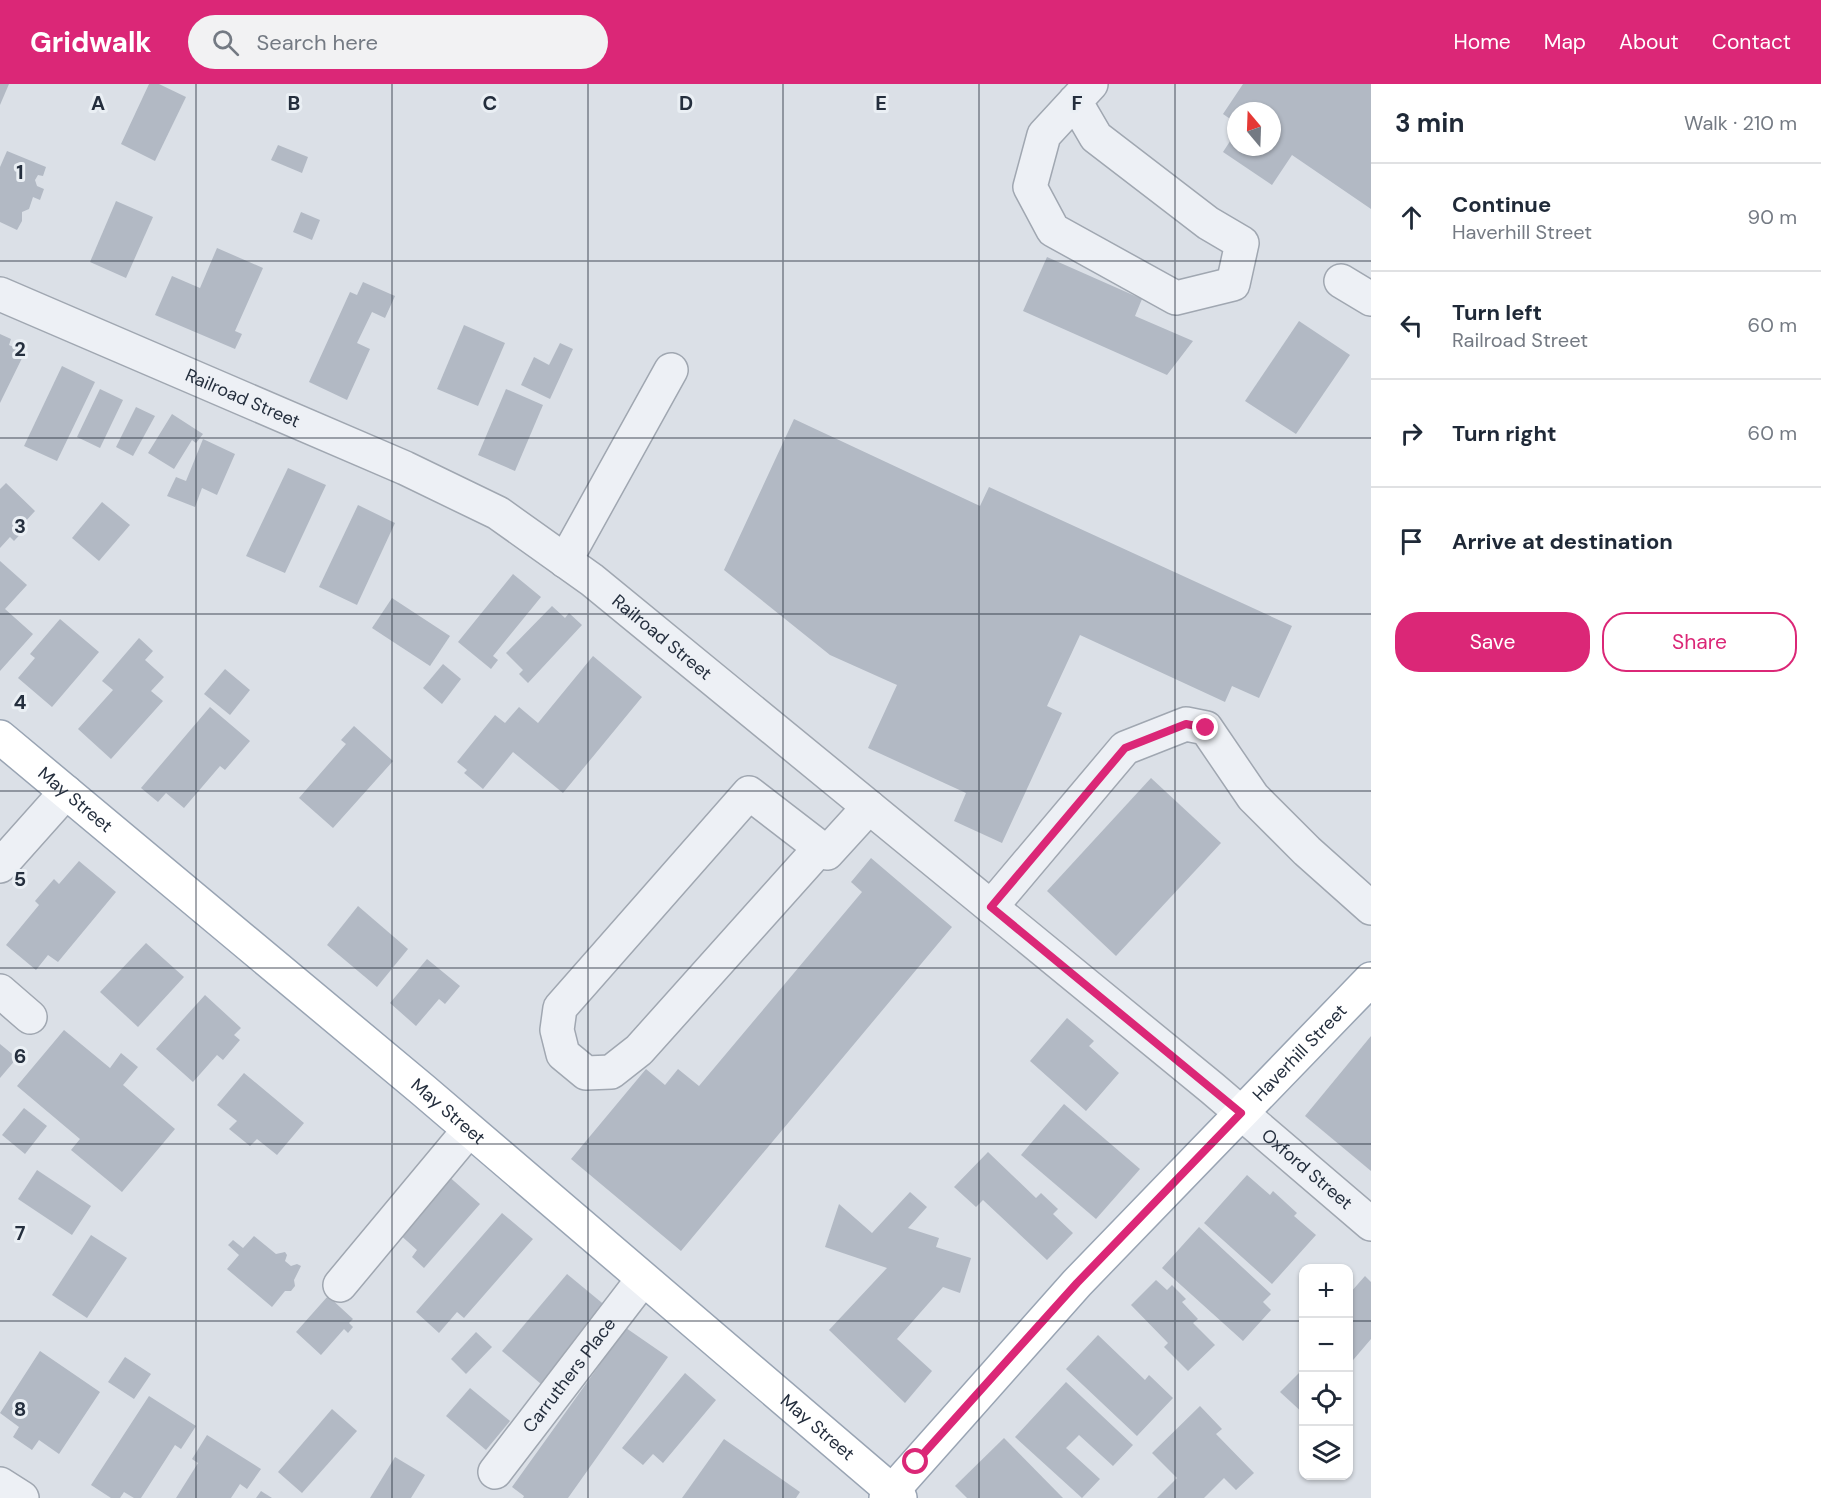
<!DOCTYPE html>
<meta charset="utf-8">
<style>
:root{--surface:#fff;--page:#f2f2f3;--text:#1f2937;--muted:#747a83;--line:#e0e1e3;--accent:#db2777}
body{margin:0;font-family:"DM Sans",sans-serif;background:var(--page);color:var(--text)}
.controls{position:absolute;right:18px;bottom:18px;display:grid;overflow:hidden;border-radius:12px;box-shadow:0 2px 4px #0004}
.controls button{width:54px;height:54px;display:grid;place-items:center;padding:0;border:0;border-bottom:2px solid var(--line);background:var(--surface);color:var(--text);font:30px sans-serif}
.compass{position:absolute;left:1227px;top:18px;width:54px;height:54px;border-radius:50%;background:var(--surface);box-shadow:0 2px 4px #0004;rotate:341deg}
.stop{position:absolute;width:18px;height:18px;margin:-14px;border:4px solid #db2777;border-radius:50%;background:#fff}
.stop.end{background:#db2777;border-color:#fff;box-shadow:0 2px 6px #0008}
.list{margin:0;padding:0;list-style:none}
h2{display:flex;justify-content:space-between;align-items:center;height:78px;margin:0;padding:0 24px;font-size:26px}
h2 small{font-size:20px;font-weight:400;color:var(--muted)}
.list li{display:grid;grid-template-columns:39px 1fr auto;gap:18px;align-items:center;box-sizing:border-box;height:108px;padding:0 24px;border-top:2px solid var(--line)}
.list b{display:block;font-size:22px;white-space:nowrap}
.list p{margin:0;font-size:20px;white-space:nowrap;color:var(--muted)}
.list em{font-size:20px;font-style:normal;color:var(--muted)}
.actions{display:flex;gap:12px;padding:18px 24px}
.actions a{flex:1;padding:14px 0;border:2px solid var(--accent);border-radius:24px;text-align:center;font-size:21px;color:var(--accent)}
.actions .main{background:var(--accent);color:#fff}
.icon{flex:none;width:33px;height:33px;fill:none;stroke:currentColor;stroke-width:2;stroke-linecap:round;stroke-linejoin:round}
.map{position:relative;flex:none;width:1371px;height:1414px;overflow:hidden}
header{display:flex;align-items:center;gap:36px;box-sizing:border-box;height:84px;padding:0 30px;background:var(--accent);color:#fff}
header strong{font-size:28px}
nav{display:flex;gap:33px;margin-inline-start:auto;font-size:21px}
.search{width:420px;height:54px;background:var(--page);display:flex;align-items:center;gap:15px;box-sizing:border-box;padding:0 21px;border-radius:33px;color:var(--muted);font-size:22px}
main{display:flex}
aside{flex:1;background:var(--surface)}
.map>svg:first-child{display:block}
.building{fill:#b2b9c4}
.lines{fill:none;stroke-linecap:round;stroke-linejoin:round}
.minor-casing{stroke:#a0a7b1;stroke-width:36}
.major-casing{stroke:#99a4b3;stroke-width:36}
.minor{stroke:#edf0f5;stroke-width:33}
.major{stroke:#fff;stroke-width:33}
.route{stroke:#db2777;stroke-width:8}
.grid{fill:none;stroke:#242e3d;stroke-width:1.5;stroke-opacity:0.55}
.labels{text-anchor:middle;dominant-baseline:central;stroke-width:6;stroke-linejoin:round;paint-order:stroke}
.street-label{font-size:18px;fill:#242e3d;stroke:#eaeff4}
.grid-label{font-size:20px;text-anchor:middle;font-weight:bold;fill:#242e3d;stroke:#eaeff4;stroke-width:6;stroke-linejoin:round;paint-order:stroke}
</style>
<header>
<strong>Gridwalk</strong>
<div class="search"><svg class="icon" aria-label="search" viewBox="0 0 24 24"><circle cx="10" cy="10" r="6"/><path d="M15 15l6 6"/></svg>Search here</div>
<nav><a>Home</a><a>Map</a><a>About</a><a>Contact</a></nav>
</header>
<main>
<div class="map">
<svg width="1371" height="1414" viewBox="0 0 1371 1414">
<rect width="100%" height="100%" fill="#dbe0e7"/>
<!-- building -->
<g class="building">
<polygon points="0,0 9,0 0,21"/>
<polygon points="149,0 159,0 186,13 155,77 121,60"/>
<polygon points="1243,0 1371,0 1371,125 1292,71 1272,101 1223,68 1236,48 1236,63 1272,63 1272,27 1236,27 1236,39 1223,30"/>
<polygon points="278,61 308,73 302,89 271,76"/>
<polygon points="7,67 46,83 43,92 38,91 35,96 37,102 44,105 40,116 33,113 29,125 22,128 22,137 17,146 0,138 0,83"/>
<polygon points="116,117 153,133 126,194 90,178"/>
<polygon points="301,128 320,136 312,156 293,148"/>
<polygon points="217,164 263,184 235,247 242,250 235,265 155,231 172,192 200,204"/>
<polygon points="1047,173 1142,215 1135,232 1193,257 1167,291 1023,227"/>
<polygon points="363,198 395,212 385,234 372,228 357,259 370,265 347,316 309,298 350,208 357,211"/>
<polygon points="1299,237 1350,271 1296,350 1245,317"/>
<polygon points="464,241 505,259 478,322 437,305"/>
<polygon points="0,250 11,255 9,261 25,268 0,319"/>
<polygon points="560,259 573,265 550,315 521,301 534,273 549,281"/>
<polygon points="62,282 95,298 57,377 24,362"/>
<polygon points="100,305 123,316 100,364 77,353"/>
<polygon points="506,305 543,321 515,387 478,371"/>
<polygon points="136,323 155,332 133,372 116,363"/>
<polygon points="172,330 203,350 196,359 192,356 174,385 148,369"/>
<polygon points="794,335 980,422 989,403 1292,542 1259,614 1232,602 1225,618 1080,551 1047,622 1062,629 1002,759 954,737 966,709 868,664 897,601 830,571 724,486"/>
<polygon points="203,355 235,370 217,411 202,404 195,423 167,412 176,393 186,397"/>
<polygon points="288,384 326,401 285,489 246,472"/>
<polygon points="6,399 35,427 22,441 26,444 14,457 10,453 0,464 0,405"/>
<polygon points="102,418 130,441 99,477 72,454"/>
<polygon points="358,421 395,439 357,521 319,503"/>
<polygon points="0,477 27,501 5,525 33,550 0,587"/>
<polygon points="513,490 541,513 493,572 498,576 491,585 458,558"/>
<polygon points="392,514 450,552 430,582 372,544"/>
<polygon points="552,522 565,534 569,529 582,541 528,599 519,590 523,586 506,569"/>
<polygon points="60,535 99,568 52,623 18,594 35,574 30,570"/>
<polygon points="139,554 153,567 145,576 164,593 151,607 163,617 111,675 78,645 113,606 102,597"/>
<polygon points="593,572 642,613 563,709 513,668 483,705 464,689 467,686 457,678 495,631 505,639 519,623 538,639"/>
<polygon points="443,580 461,595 442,620 423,604"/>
<polygon points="225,585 250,606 230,631 204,610"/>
<polygon points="210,623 250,657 225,686 220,682 184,724 166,709 158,718 141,704"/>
<polygon points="354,642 393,677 333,744 299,714 346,660 341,656"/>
<polygon points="1151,694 1221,759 1116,872 1047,807"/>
<polygon points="871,774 952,843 681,1167 571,1075 646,985 665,1001 678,985 699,1002 862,808 851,798"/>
<polygon points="79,777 116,808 58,878 48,871 36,886 6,861 39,821 35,817 54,795 59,800"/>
<polygon points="358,822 408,865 377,903 327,861"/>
<polygon points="146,859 184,893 138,943 100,908"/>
<polygon points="427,875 460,902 445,920 439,915 416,942 390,919"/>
<polygon points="205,911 241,944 234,951 240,956 223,976 217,971 193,998 156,965"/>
<polygon points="1067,934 1094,957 1089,962 1119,989 1086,1027 1030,977"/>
<polygon points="64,946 110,984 121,969 138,983 123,1001 175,1045 122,1108 71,1066 80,1055 17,1002"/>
<polygon points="1371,952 1371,1087 1305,1032"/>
<polygon points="0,960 17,974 0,994"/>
<polygon points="244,989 304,1039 277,1071 257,1055 250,1062 229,1045 237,1037 217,1021"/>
<polygon points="1064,1020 1140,1085 1096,1135 1021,1071"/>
<polygon points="24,1024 47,1042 25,1070 2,1051"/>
<polygon points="988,1068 1036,1114 1041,1109 1058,1125 1053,1130 1073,1149 1047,1176 983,1116 976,1123 954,1103"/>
<polygon points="37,1086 91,1122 72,1151 18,1115"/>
<polygon points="446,1090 480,1120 424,1184 412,1173 417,1166 397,1148"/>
<polygon points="1247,1091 1270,1111 1273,1107 1297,1129 1294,1132 1316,1151 1272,1200 1204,1139"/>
<polygon points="910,1108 927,1123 908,1144 939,1154 936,1163 971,1174 960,1209 943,1203 897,1255 932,1287 905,1319 829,1246 887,1184 825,1163 839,1120 872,1149"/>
<polygon points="502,1129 533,1155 464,1234 457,1228 439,1249 416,1228"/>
<polygon points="1199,1143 1271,1210 1263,1218 1271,1226 1243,1257 1162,1184"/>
<polygon points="91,1151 127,1174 87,1234 52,1211"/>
<polygon points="254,1152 276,1170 285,1168 287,1171 285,1177 291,1182 297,1180 301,1182 294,1196 295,1202 291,1207 285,1207 272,1223 227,1185 239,1171 228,1161 233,1156 243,1164"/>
<polygon points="567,1190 607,1223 541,1300 502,1267"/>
<polygon points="1365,1192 1371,1198 1371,1255 1348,1282 1348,1208 1350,1209"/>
<polygon points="1156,1196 1167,1206 1172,1201 1186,1215 1182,1218 1198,1235 1193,1239 1215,1261 1188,1287 1164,1263 1168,1259 1131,1221"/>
<polygon points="328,1212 353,1235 349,1239 353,1243 348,1249 344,1245 321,1271 296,1248"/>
<polygon points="626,1244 668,1273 568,1414 523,1414 524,1412 512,1403"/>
<polygon points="476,1248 492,1263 466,1290 451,1275"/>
<polygon points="1098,1251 1145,1296 1149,1291 1173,1314 1137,1352 1066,1285"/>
<polygon points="40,1267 100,1308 59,1370 39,1356 32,1366 13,1353 19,1343 0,1329"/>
<polygon points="125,1273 151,1290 134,1315 108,1298"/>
<polygon points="1304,1284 1304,1330 1280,1308"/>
<polygon points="685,1289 716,1316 663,1379 653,1370 643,1381 622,1364"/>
<polygon points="1066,1298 1133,1361 1113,1382 1079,1351 1066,1364 1100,1395 1082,1414 1015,1353"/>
<polygon points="470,1304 510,1337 486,1366 446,1332"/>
<polygon points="149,1312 196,1342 181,1365 175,1361 141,1414 134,1414 124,1408 120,1414 111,1414 91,1401"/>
<polygon points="1200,1322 1222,1345 1216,1350 1254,1389 1236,1406 1224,1394 1204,1414 1157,1414 1177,1394 1152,1369"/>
<polygon points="332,1325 357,1347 302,1409 278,1388"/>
<polygon points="207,1351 261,1385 247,1405 240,1400 231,1414 176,1414 198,1379 192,1375"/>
<polygon points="1004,1354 1063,1414 967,1414 955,1402"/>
<polygon points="724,1355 800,1408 796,1414 682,1414"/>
<polygon points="395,1373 425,1391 411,1414 370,1414"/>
<polygon points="261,1407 272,1414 256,1414"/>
</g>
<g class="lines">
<defs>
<g id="minor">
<polyline points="1075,17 1096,53 1208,139 1242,159 1233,200 1176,214 1053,146 1030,103 1044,51 1091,0"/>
<polyline points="1341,197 1371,215"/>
<path id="s1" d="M0,210l405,174 93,45 94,67 620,508 159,136"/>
<polyline points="565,477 671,286"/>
<polyline points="820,764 639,966 611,988 586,989 563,970 557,946 560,924 749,709 827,769 869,723"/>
<polyline points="0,782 66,708"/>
<polyline points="991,823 1125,664 1186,640 1206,644 1253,713 1307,767 1371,824"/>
<polyline points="0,907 30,933"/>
<polyline points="340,1201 469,1046"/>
<path id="s2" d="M495,1388l148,-193"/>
<polyline points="0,1400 22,1414"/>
</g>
<g id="major">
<path id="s3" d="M0,653l423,353 477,408"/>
<path id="s4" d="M886,1414l191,-215 294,-304"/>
</g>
</defs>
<!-- minor casing -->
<use href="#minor" class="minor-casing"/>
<!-- major casing -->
<use href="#major" class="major-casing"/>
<!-- minor -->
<use href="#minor" class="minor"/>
<!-- major -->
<use href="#major" class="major"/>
</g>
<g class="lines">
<!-- route -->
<polyline class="route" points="916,1378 1077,1199 1241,1029 991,823 1125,664 1186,640 1206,644"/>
</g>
<!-- grid -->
<path class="grid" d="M196,0v1414M392,0v1414M588,0v1414M783,0v1414M979,0v1414M1175,0v1414M0,177h1371M0,354h1371M0,530h1371M0,707h1371M0,884h1371M0,1060h1371M0,1237h1304M1348,1237h23"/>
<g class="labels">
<!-- street labels -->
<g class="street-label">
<text stroke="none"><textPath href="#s1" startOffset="264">Railroad Street</textPath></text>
<text stroke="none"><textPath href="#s1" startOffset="750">Railroad Street</textPath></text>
<text stroke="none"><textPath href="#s3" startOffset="98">May Street</textPath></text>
<text stroke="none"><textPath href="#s4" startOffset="608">Haverhill Street</textPath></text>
<text stroke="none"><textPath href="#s3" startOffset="584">May Street</textPath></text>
<text stroke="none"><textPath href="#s1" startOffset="1586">Oxford Street</textPath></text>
<text stroke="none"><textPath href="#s2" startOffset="122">Carruthers Place</textPath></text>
<text stroke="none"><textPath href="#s3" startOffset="1070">May Street</textPath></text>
</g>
</g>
<g class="grid-label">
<text x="98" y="26">A</text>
<text x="294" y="26">B</text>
<text x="490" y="26">C</text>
<text x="686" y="26">D</text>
<text x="881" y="26">E</text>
<text x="1077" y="26">F</text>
<text x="20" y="95">1</text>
<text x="20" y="272">2</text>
<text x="20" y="449">3</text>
<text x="20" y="625">4</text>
<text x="20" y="802">5</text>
<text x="20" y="979">6</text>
<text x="20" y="1156">7</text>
<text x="20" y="1332">8</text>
</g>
</svg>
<div class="controls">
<button>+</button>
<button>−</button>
<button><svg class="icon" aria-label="locate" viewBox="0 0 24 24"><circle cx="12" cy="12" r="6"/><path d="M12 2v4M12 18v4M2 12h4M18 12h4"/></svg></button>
<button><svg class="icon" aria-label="layers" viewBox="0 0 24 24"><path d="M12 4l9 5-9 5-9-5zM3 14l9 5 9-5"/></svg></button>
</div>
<svg class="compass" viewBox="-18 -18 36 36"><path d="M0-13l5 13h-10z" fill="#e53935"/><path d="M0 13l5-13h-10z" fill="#747a83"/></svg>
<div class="stop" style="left:916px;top:1378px"></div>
<div class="stop end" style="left:1206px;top:644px"></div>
</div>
<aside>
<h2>3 min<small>Walk · 210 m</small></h2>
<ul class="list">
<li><svg class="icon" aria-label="ahead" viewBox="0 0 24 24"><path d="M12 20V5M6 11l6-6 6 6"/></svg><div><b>Continue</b><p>Haverhill Street</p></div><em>90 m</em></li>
<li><svg class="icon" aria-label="left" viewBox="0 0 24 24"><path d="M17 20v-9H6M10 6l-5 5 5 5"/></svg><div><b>Turn left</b><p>Railroad Street</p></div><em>60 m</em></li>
<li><svg class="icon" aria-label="right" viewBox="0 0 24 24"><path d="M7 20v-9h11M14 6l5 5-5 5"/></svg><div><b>Turn right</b></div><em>60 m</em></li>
<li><svg class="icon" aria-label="arrive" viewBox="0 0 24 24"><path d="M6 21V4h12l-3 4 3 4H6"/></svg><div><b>Arrive at destination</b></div></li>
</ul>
<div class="actions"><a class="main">Save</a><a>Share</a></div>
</aside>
</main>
